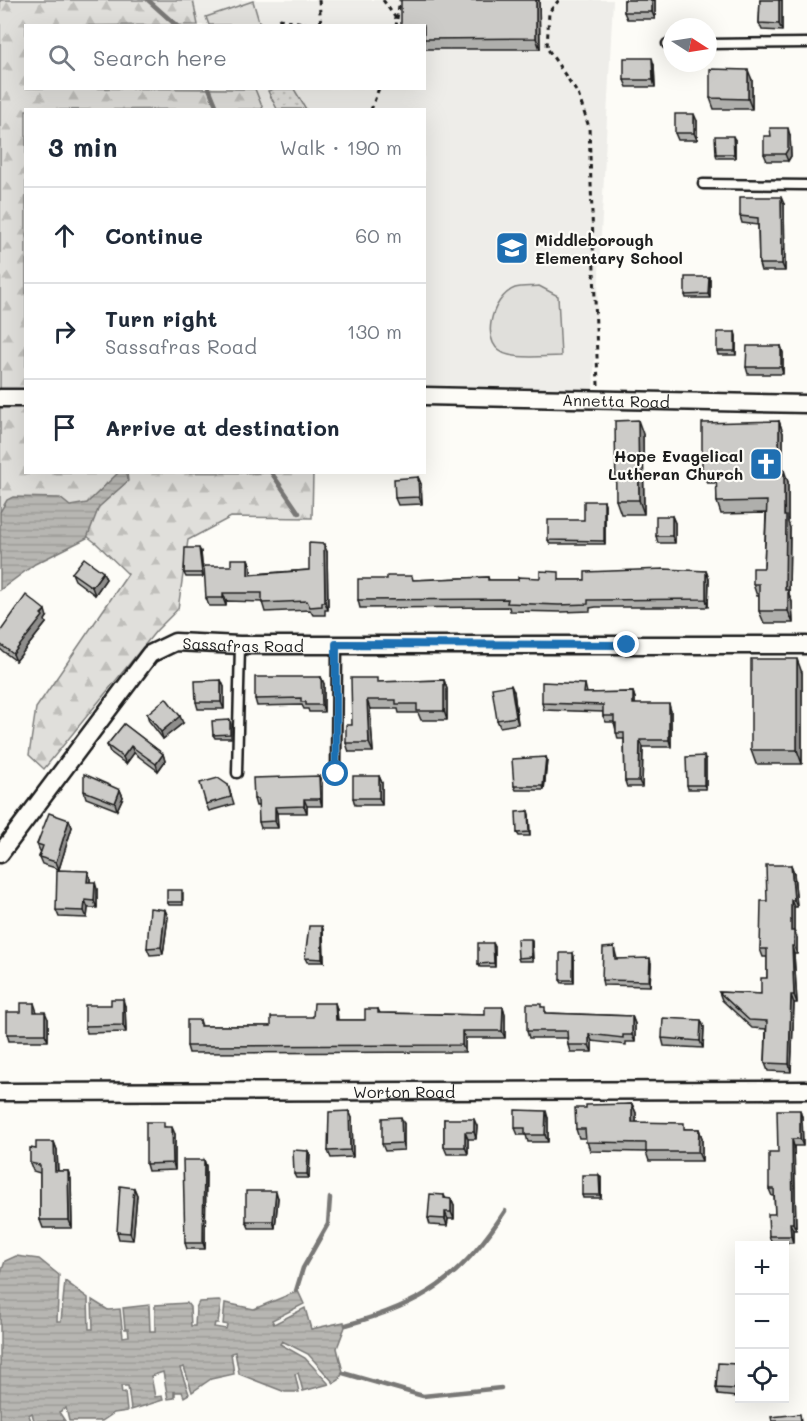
<!DOCTYPE html>
<meta charset="utf-8">
<style>
:root{--surface:#fff;--page:#f2f2f3;--text:#1f2937;--muted:#747a83;--line:#e0e1e3}
body{margin:0;font-family:Mali,sans-serif;background:var(--page);color:var(--text)}
.controls{position:absolute;right:18px;bottom:18px;display:grid;overflow:hidden;border-radius:0px;box-shadow:0 6px 24px #0002}
.controls button{width:54px;height:54px;display:grid;place-items:center;padding:0;border:0;border-bottom:2px solid var(--line);background:var(--surface);color:var(--text);font:30px sans-serif}
.compass{position:absolute;left:663px;top:18px;width:54px;height:54px;border-radius:50%;background:var(--surface);box-shadow:0 6px 24px #0002;rotate:102deg}
.stop{position:absolute;width:18px;height:18px;margin:-14px;border:4px solid #1f6fb2;border-radius:50%;background:#fff}
.stop.end{background:#1f6fb2;border-color:#fff;box-shadow:0 2px 6px #0008}
.list{margin:0;padding:0;list-style:none}
h2{display:flex;justify-content:space-between;align-items:center;height:78px;margin:0;padding:0 24px;font-size:26px}
h2 small{font-size:20px;font-weight:400;color:var(--muted)}
.list li{display:grid;grid-template-columns:39px 1fr auto;gap:18px;align-items:center;box-sizing:border-box;height:96px;padding:0 24px;border-top:2px solid var(--line)}
.list b{display:block;font-size:22px;white-space:nowrap}
.list p{margin:0;font-size:20px;white-space:nowrap;color:var(--muted)}
.list em{font-size:20px;font-style:normal;color:var(--muted)}
.icon{flex:none;width:33px;height:33px;fill:none;stroke:currentColor;stroke-width:2;stroke-linecap:round;stroke-linejoin:round}
.map{position:relative;flex:none;width:807px;height:1421px;overflow:hidden}
.search{position:absolute;background:var(--surface);box-shadow:0 6px 24px #0002;left:24px;top:24px;width:402px;height:66px;display:flex;align-items:center;gap:15px;box-sizing:border-box;padding:0 21px;border-radius:0px;color:var(--muted);font-size:22px}
.panel{position:absolute;background:var(--surface);box-shadow:0 6px 24px #0002;left:24px;top:108px;width:402px;height:366px;border-radius:0px}
.map>svg:first-child{display:block}
.built{fill:#eeede9}
.green{fill:#e0dfdb;stroke:#7e7e7c;stroke-width:1.5}
.forest{fill:url(#forest-firs);stroke:#7e7e7c;stroke-width:1.5}
.park{fill:url(#park-dots);stroke:#7e7e7c;stroke-width:1.5}
.water{fill:url(#water-rules);stroke:#797876;stroke-width:1.5}
.lines{fill:none;stroke-linecap:round;stroke-linejoin:round}
.stream{stroke:#797876;stroke-width:4.5}
.lane-casing{stroke:#1c1c1c;stroke-width:13}
.street-casing{stroke:#1c1c1c;stroke-width:21}
.path{stroke:#1c1c1c;stroke-width:3;stroke-dasharray:4.5 4.5;stroke-linecap:butt}
.lane{stroke:#fdfcf7;stroke-width:8}
.street{stroke:#fdfcf7;stroke-width:16}
.wall{fill:#afafac;stroke:#1c1c1c;stroke-width:1.5}
.shaded-wall{fill:#8f8e8c;stroke:#1c1c1c;stroke-width:1.5}
.building{fill:#cccbc8;stroke:#1c1c1c;stroke-width:1.5}
.route{stroke:#1f6fb2;stroke-width:8}
.labels{text-anchor:middle;dominant-baseline:central;stroke-width:4.5;stroke-linejoin:round;paint-order:stroke}
.poi-label{font-size:16px;font-weight:bold;fill:#1c1c1c;stroke:#fdfcf7;text-anchor:start}
.street-label{font-size:16px;fill:#1c1c1c;stroke:#fdfcf7}
</style>
<div class="map">
<svg width="807" height="1421" viewBox="0 0 807 1421">
<defs>
<pattern id="forest-firs" width="22" height="20" patternUnits="userSpaceOnUse" patternTransform="scale(1.5)"><rect width="22" height="20" fill="#e0dfdb"/><path d="M5 1l3.5 6h-7zM16 11l3.5 6h-7z" fill="#c0bfbb"/></pattern>
<pattern id="park-dots" width="8" height="8" patternUnits="userSpaceOnUse" patternTransform="scale(1.5)"><rect width="8" height="8" fill="#e0dfdb"/><path d="M2 2h.1M6 6h.1" fill="none" stroke="#c0bfbb" stroke-width="1.8" stroke-linecap="round"/></pattern>
<pattern id="water-rules" width="6" height="5" patternUnits="userSpaceOnUse" patternTransform="scale(1.5)"><rect width="6" height="5" fill="#b7b6b2"/><path d="M0 2.5h6" fill="none" stroke="#9d9c98"/></pattern>
</defs>
<rect width="100%" height="100%" fill="#fdfcf7"/>
<filter id="ink" filterUnits="userSpaceOnUse"><feTurbulence type="fractalNoise" baseFrequency=".0167" numOctaves="2"/><feDisplacementMap in="SourceGraphic" scale="12" xChannelSelector="R" yChannelSelector="G"/><feConvolveMatrix kernelMatrix="1 2 1 2 8 2 1 2 1" color-interpolation-filters="sRGB"/></filter>
<g filter="url(#ink)">
<!-- built -->
<polygon class="built" points="157,0 613,0 593,391 425,387 424,110 153,110 154,89 424,88 424,26 156,25"/>
<!-- green -->
<g class="green">
<polygon points="253,1 260,25 209,25 206,17"/>
<path d="M539,286l19,10 3,60c-16,0 -37,3 -52,-1 -32,-7 -18,-58 6,-67 7,-2 17,-1 24,-2z"/>
</g>
<!-- forest -->
<polygon class="forest" points="0,0 193,0 198,25 26,26 26,88 255,89 263,109 26,110 26,472 313,473 312,518 231,517 188,540 178,609 156,631 44,769 29,755 36,708 128,574 96,543 57,513 0,521"/>
<!-- park -->
<polygon class="park" points="274,89 294,89 306,109 277,109 268,91"/>
<!-- water -->
<g class="water">
<polygon points="119,472 127,473 128,481 99,507 87,538 35,564 0,590 0,512 7,500 13,497 60,498 70,506 87,503"/>
<polygon points="16,1256 39,1259 59,1275 57,1321 61,1321 65,1281 88,1298 89,1329 93,1329 92,1300 108,1310 120,1309 123,1337 129,1336 128,1329 125,1329 123,1308 149,1305 150,1331 155,1331 155,1305 187,1303 190,1307 191,1326 195,1326 196,1308 199,1302 219,1301 221,1302 218,1323 215,1323 214,1327 226,1329 227,1325 223,1324 225,1303 254,1309 298,1291 304,1304 272,1320 274,1324 305,1308 311,1329 344,1322 345,1327 337,1348 343,1372 339,1380 334,1383 308,1354 282,1341 280,1344 305,1358 329,1384 303,1391 298,1373 295,1374 299,1392 285,1392 239,1374 235,1352 231,1353 234,1374 211,1379 192,1392 184,1367 180,1368 189,1394 184,1397 182,1392 175,1392 175,1398 174,1391 174,1398 168,1399 163,1372 151,1376 155,1397 162,1396 163,1400 131,1410 128,1386 121,1386 122,1393 125,1392 127,1411 114,1413 102,1421 69,1421 66,1408 59,1412 65,1421 34,1421 32,1413 29,1415 31,1421 0,1421 0,1276 5,1261"/>
</g>
<g class="lines">
<!-- stream -->
<g class="stream">
<polyline points="148,0 177,26"/>
<polyline points="209,88 218,110"/>
<polyline points="271,472 299,513"/>
<polyline points="296,1291 303,1268 328,1224 330,1198"/>
<path d="M346,1325c77,-21 115,-46 159,-114"/>
<polyline points="343,1373 423,1396 501,1388"/>
</g>
<defs>
<g id="lane">
<polyline points="667,44 672,44"/>
<polyline points="708,44 807,43"/>
<polyline points="703,184 807,185"/>
<polyline points="237,773 240,645"/>
<polyline points="336,774 337,644"/>
</g>
<g id="street">
<path id="s1" d="M424,396l383,8"/>
<polyline points="0,398 26,398"/>
<path id="s2" d="M0,854l150,-200 25,-12 65,3h567"/>
<path id="s3" d="M0,1092l807,-2"/>
</g>
</defs>
<!-- lane casing -->
<use href="#lane" class="lane-casing"/>
<!-- street casing -->
<use href="#street" class="street-casing"/>
<!-- path -->
<g class="path">
<polyline points="319,0 321,26"/>
<polyline points="383,0 397,20 396,26"/>
<polyline points="559,0 549,12 547,48 578,94 589,127 598,385"/>
<polyline points="397,19 400,0"/>
<polyline points="259,23 271,26"/>
<polyline points="271,25 280,19 320,26"/>
<polyline points="371,110 379,88"/>
</g>
<!-- lane -->
<use href="#lane" class="lane"/>
<!-- street -->
<use href="#street" class="street"/>
</g>
<!-- wall -->
<g class="wall">
<polygon points="539,0 540,49 424,49 424,26"/>
<polygon points="624,0 655,0 655,19 627,19 624,12"/>
<polygon points="760,0 782,0 782,31 762,30 759,23"/>
<polygon points="654,65 655,87 627,87 624,80"/>
<polygon points="752,80 752,109 714,109 710,98"/>
<polygon points="697,121 697,140 678,140 675,133"/>
<polygon points="790,135 791,156 788,161 767,161 764,154"/>
<polygon points="735,140 735,158 717,158 716,154"/>
<polygon points="784,204 785,271 761,271 759,264 758,225 742,223 740,216"/>
<polygon points="709,277 710,280 710,298 686,298 685,295"/>
<polygon points="735,332 736,336 736,355 718,355 717,351"/>
<polygon points="781,346 783,353 783,374 748,374 746,367"/>
<polygon points="779,421 783,433 783,470 788,482 788,523 790,528 789,594 792,602 793,623 764,623 759,611 759,596 757,596 753,584 764,568 766,513 721,514 717,502 717,483 707,483 702,471"/>
<polygon points="643,434 644,514 621,514 616,500"/>
<polygon points="418,477 421,484 422,504 398,505 395,498"/>
<polygon points="604,501 605,504 605,544 550,544 548,540 584,520"/>
<polygon points="672,516 675,523 675,543 658,543 656,536"/>
<polygon points="201,552 203,577 186,577 184,573"/>
<polygon points="327,552 328,610 325,610 325,615 313,615 310,610 265,612 262,602 226,601 226,606 209,606 206,598 231,566 248,559 251,567 251,574 309,570"/>
<polygon points="706,571 709,579 708,607 596,607 590,608 590,611 562,612 510,611 509,607 360,608 358,600 413,580 488,577 489,580 585,580"/>
<polygon points="72,573 106,579 95,595 75,580"/>
<polygon points="47,617 45,620 46,623 16,661 0,649 0,632"/>
<polygon points="802,673 802,764 756,764 751,750"/>
<polygon points="321,677 324,684 324,712 309,712 308,709 304,709 302,705 257,706 255,699"/>
<polygon points="221,680 224,687 224,709 198,709 196,702"/>
<polygon points="444,680 447,689 447,720 421,720 418,713 399,713 398,709 370,709 373,752 349,752 346,743 352,725 379,682"/>
<polygon points="585,684 587,693 633,692 635,698 635,704 671,711 671,747 643,747 642,787 627,787 625,781 624,739 618,739 614,722 606,722 603,716 603,712 544,710 542,703"/>
<polygon points="514,692 518,724 500,727 497,720"/>
<polygon points="147,714 183,723 163,739 149,721"/>
<polygon points="230,720 231,724 231,738 215,738 213,735"/>
<polygon points="124,724 163,754 165,761 158,771 134,753 126,764 110,752 107,745"/>
<polygon points="546,757 547,760 544,790 516,790 514,786"/>
<polygon points="706,760 706,789 688,789 687,785"/>
<polygon points="319,776 322,783 322,806 307,806 307,813 277,813 278,828 261,828 259,822 259,806 256,806 254,799"/>
<polygon points="379,776 382,783 382,805 355,805 353,798"/>
<polygon points="228,785 234,804 209,811 206,804"/>
<polygon points="120,790 123,797 117,810 86,798 84,791"/>
<polygon points="528,811 529,815 530,836 519,836 517,833"/>
<polygon points="69,820 72,827 59,869 42,864 39,857 41,851 40,851 37,844"/>
<polygon points="791,865 794,873 797,907 794,907 794,931 797,938 797,954 794,954 797,1003 794,1003 791,1072 768,1071 765,1063 766,1029 752,1028 722,1000 719,992 761,994 767,978 767,957 763,957 760,949 767,901"/>
<polygon points="88,871 90,878 90,882 97,889 97,908 88,908 87,918 59,917 56,910"/>
<polygon points="183,893 183,905 169,905 167,902"/>
<polygon points="165,910 168,917 163,954 150,955 147,948"/>
<polygon points="323,930 324,962 307,962 305,958"/>
<polygon points="532,942 533,961 519,961 518,958"/>
<polygon points="493,943 495,947 495,967 480,967 478,964"/>
<polygon points="614,947 617,959 651,963 650,986 603,985 602,980"/>
<polygon points="573,953 574,957 574,983 562,983 560,980"/>
<polygon points="34,1003 37,1012 48,1019 48,1041 9,1041 7,1034 21,1012"/>
<polygon points="335,1003 337,1010 338,1020 365,1020 378,1009 380,1013 485,1015 503,1007 505,1014 505,1038 465,1038 465,1052 189,1053 187,1046 200,1020 202,1026 271,1026 313,1017"/>
<polygon points="125,1006 126,1032 87,1033 85,1026"/>
<polygon points="542,1007 547,1013 632,1016 635,1024 635,1042 626,1042 626,1045 592,1041 592,1052 570,1052 568,1045 567,1038 529,1038 527,1031"/>
<polygon points="704,1027 703,1048 664,1046 662,1038"/>
<polygon points="632,1104 636,1113 636,1122 687,1129 699,1129 702,1138 702,1161 649,1161 646,1152 590,1151 586,1138 579,1138 576,1129 586,1108"/>
<polygon points="349,1111 352,1118 353,1157 331,1158 328,1151"/>
<polygon points="802,1117 803,1146 794,1146 796,1230 793,1230 793,1243 772,1243 769,1236 775,1214 774,1196 772,1196 769,1189 778,1153"/>
<polygon points="548,1118 548,1142 528,1142 526,1135 518,1135 515,1128"/>
<polygon points="444,1119 477,1126 476,1139 468,1139 468,1154 447,1154 444,1147"/>
<polygon points="404,1124 404,1150 385,1151 382,1144"/>
<polygon points="166,1127 175,1134 175,1170 148,1171 146,1164"/>
<polygon points="54,1142 57,1150 58,1171 68,1171 71,1179 72,1228 43,1228 40,1220 40,1173 33,1171 30,1163 36,1149"/>
<polygon points="310,1154 309,1178 296,1178 294,1174"/>
<polygon points="204,1160 206,1166 205,1249 187,1249 185,1243"/>
<polygon points="601,1178 601,1198 583,1198 582,1195"/>
<polygon points="134,1188 137,1195 133,1240 119,1239 117,1232"/>
<polygon points="444,1195 446,1199 451,1199 454,1206 454,1219 448,1219 447,1226 430,1225 428,1218"/>
<polygon points="278,1198 275,1228 249,1228 246,1221"/>
<polygon points="737,1364 740,1370 737,1397 718,1395 716,1388"/>
</g>
<!-- shaded-wall -->
<g class="shaded-wall">
<polygon points="536,0 539,0 540,49 536,38"/>
<polygon points="652,0 655,0 655,19 652,12"/>
<polygon points="779,0 782,0 782,31 779,24"/>
<polygon points="652,58 654,65 655,87 653,80"/>
<polygon points="748,70 752,80 752,109 748,99"/>
<polygon points="694,114 697,121 697,140 694,133"/>
<polygon points="788,128 790,135 791,156 788,161 785,154"/>
<polygon points="733,136 735,140 735,158 734,154"/>
<polygon points="781,197 784,204 785,271 782,264"/>
<polygon points="709,277 710,280 710,298 708,294"/>
<polygon points="735,332 736,336 736,355 735,351"/>
<polygon points="781,346 783,353 783,374 781,367"/>
<polygon points="638,420 643,434 644,514 639,500"/>
<polygon points="779,421 783,433 783,482 779,470"/>
<polygon points="784,470 788,482 788,522 790,528 789,594 792,602 793,623 788,611 785,590"/>
<polygon points="418,477 421,484 422,504 419,497"/>
<polygon points="604,501 605,504 605,544 604,541"/>
<polygon points="672,516 675,523 675,543 672,536"/>
<polygon points="324,544 327,552 328,610 325,602"/>
<polygon points="199,548 201,552 203,577 202,573"/>
<polygon points="248,559 251,567 251,583 248,575"/>
<polygon points="706,571 709,579 708,607 706,599"/>
<polygon points="103,572 106,579 95,595 92,587"/>
<polygon points="223,593 226,601 226,606 223,598"/>
<polygon points="45,610 47,617 45,620 46,623 16,661 13,654"/>
<polygon points="797,659 802,673 802,764 797,750"/>
<polygon points="321,677 324,684 324,712 322,705"/>
<polygon points="221,680 224,687 224,709 221,702"/>
<polygon points="444,680 447,689 447,720 444,711"/>
<polygon points="511,685 514,692 518,724 516,717"/>
<polygon points="633,692 635,698 635,711 633,704"/>
<polygon points="367,700 370,709 373,752 369,743"/>
<polygon points="669,704 671,711 671,747 669,740"/>
<polygon points="180,716 183,723 163,739 161,732"/>
<polygon points="640,740 643,747 642,787 639,781"/>
<polygon points="131,746 134,753 126,764 123,757"/>
<polygon points="163,754 165,761 158,771 156,764"/>
<polygon points="704,756 706,760 706,789 704,785"/>
<polygon points="546,757 547,760 544,790 543,786"/>
<polygon points="319,776 322,783 322,806 320,799"/>
<polygon points="379,776 382,783 382,805 379,798"/>
<polygon points="120,790 123,797 117,810 115,803"/>
<polygon points="304,799 307,806 307,813 304,806"/>
<polygon points="275,807 277,813 278,828 275,821"/>
<polygon points="528,811 529,815 530,836 529,832"/>
<polygon points="69,820 72,827 59,869 56,862"/>
<polygon points="791,865 794,873 797,907 794,900"/>
<polygon points="88,871 90,878 90,889 87,882"/>
<polygon points="95,882 97,889 97,908 94,901"/>
<polygon points="85,900 88,908 87,918 84,911"/>
<polygon points="791,900 794,907 794,938 791,931"/>
<polygon points="165,910 168,917 163,954 161,947"/>
<polygon points="322,926 323,930 324,962 322,959"/>
<polygon points="794,931 797,938 797,954 794,946"/>
<polygon points="531,939 532,942 533,961 531,957"/>
<polygon points="493,943 495,947 495,967 494,963"/>
<polygon points="792,946 794,954 797,1003 794,995"/>
<polygon points="573,953 574,957 574,983 573,980"/>
<polygon points="650,958 651,963 650,986 649,981"/>
<polygon points="791,995 794,1003 791,1072 789,1064"/>
<polygon points="123,999 125,1006 126,1032 123,1025"/>
<polygon points="335,1003 337,1010 338,1027 336,1020"/>
<polygon points="503,1007 505,1014 505,1038 502,1031"/>
<polygon points="45,1012 48,1019 48,1041 45,1034"/>
<polygon points="632,1016 635,1024 635,1042 632,1035"/>
<polygon points="701,1020 704,1027 703,1048 700,1041"/>
<polygon points="462,1031 465,1038 465,1052 462,1045"/>
<polygon points="589,1034 592,1041 592,1052 589,1045"/>
<polygon points="632,1104 636,1113 636,1131 632,1122"/>
<polygon points="800,1110 802,1117 803,1146 800,1139"/>
<polygon points="349,1111 352,1118 353,1157 350,1150"/>
<polygon points="546,1111 548,1118 548,1142 545,1135"/>
<polygon points="401,1117 404,1124 404,1150 402,1143"/>
<polygon points="474,1119 477,1126 476,1139 474,1132"/>
<polygon points="172,1127 175,1134 175,1170 173,1163"/>
<polygon points="699,1129 702,1138 702,1161 698,1152"/>
<polygon points="465,1132 468,1139 468,1154 465,1147"/>
<polygon points="792,1139 794,1146 796,1230 793,1223"/>
<polygon points="54,1142 57,1150 58,1180 55,1171"/>
<polygon points="308,1151 310,1154 309,1178 307,1174"/>
<polygon points="204,1160 206,1166 205,1249 203,1243"/>
<polygon points="68,1171 71,1179 72,1228 69,1220"/>
<polygon points="599,1175 601,1178 601,1198 600,1195"/>
<polygon points="134,1188 137,1195 133,1240 130,1233"/>
<polygon points="276,1191 278,1198 275,1228 273,1221"/>
<polygon points="451,1199 454,1206 454,1219 451,1212"/>
<polygon points="445,1212 448,1219 447,1226 445,1219"/>
<polygon points="790,1223 793,1230 793,1243 791,1236"/>
<polygon points="737,1364 740,1370 737,1397 735,1389"/>
</g>
<!-- building -->
<g class="building">
<polygon points="401,0 536,0 536,38 424,39 424,26 401,26"/>
<rect x="624" y="0" width="28" height="12"/>
<polygon points="760,0 779,0 779,24 759,23"/>
<polygon points="624,58 652,58 653,80 624,80"/>
<polygon points="710,69 748,70 748,99 710,98"/>
<rect x="675" y="114" width="19" height="19"/>
<polygon points="770,128 788,128 788,149 785,154 764,154 764,136 771,136"/>
<polygon points="715,136 733,136 734,154 716,154"/>
<polygon points="740,197 781,197 782,264 759,264 758,218 740,216"/>
<polygon points="685,277 709,277 708,294 685,295"/>
<rect x="717" y="332" width="18" height="19"/>
<polygon points="747,346 781,346 781,367 746,367"/>
<polygon points="638,420 639,500 616,500 615,421"/>
<polygon points="779,421 779,470 784,470 784,516 786,516 785,590 788,590 788,611 759,611 759,584 753,584 753,568 764,568 767,501 717,502 716,471 702,471 702,423"/>
<polygon points="418,477 419,497 395,498 394,479"/>
<polygon points="584,501 604,501 604,541 548,540 548,520 584,520"/>
<rect x="656" y="516" width="16" height="20"/>
<polygon points="309,543 324,544 325,602 322,602 322,606 310,607 307,601 262,603 262,593 223,593 223,598 206,598 204,566 231,566 231,559 248,559 248,575 309,570"/>
<polygon points="185,548 199,548 202,573 184,573"/>
<polygon points="84,558 103,572 92,587 72,573"/>
<polygon points="664,569 706,571 706,599 594,600 588,600 588,604 559,605 507,603 508,599 358,600 358,579 387,579 387,576 412,576 413,580 488,577 488,580 518,580 518,577 540,578 540,571 559,572 559,580 585,580 585,572"/>
<polygon points="26,595 45,610 41,614 43,616 13,654 0,644 0,632"/>
<rect x="751" y="659" width="46" height="91"/>
<polygon points="255,677 321,677 322,705 306,705 306,702 301,702 301,698 255,699"/>
<polygon points="351,678 377,678 377,682 444,680 444,711 417,711 417,704 396,704 396,700 367,700 369,743 346,743 346,725 352,725"/>
<polygon points="221,680 221,702 196,702 195,681"/>
<polygon points="542,682 585,684 584,693 633,692 633,704 669,704 669,740 640,740 639,781 625,781 624,733 616,733 616,723 614,723 614,716 603,716 603,705 542,703"/>
<polygon points="511,685 516,717 497,720 492,688"/>
<polygon points="166,698 180,716 161,732 147,714"/>
<polygon points="230,720 230,734 213,735 212,721"/>
<polygon points="124,724 163,754 156,764 131,746 123,757 107,745"/>
<polygon points="704,756 704,785 687,785 686,757"/>
<polygon points="546,757 543,786 514,786 512,759"/>
<polygon points="84,774 120,790 115,803 84,791"/>
<polygon points="319,776 320,799 304,799 304,806 275,807 275,821 259,822 258,799 254,799 253,778"/>
<rect x="353" y="776" width="26" height="22"/>
<polygon points="218,778 228,785 231,797 206,804 200,783"/>
<polygon points="528,811 529,832 517,833 516,812"/>
<polygon points="49,813 69,820 56,862 39,857 43,846 37,844"/>
<polygon points="766,865 791,865 794,900 791,900 791,931 794,931 794,946 792,946 794,995 791,995 789,1064 765,1063 767,1021 749,1020 719,992 761,994 761,978 767,978 767,949 760,949 761,901 767,901"/>
<polygon points="57,870 88,871 87,882 95,882 94,901 85,900 84,911 56,910"/>
<rect x="167" y="890" width="15" height="12"/>
<polygon points="150,908 165,910 161,947 147,948"/>
<polygon points="309,926 322,926 322,959 305,958"/>
<polygon points="517,939 531,939 531,957 518,958"/>
<polygon points="478,943 493,943 494,963 478,964"/>
<polygon points="614,947 615,959 650,958 649,981 602,980 603,948"/>
<rect x="560" y="953" width="13" height="27"/>
<polygon points="111,999 123,999 123,1025 85,1026 85,1005 111,1005"/>
<polygon points="21,1003 34,1003 34,1012 45,1012 45,1034 7,1034 7,1012 21,1012"/>
<polygon points="314,1003 335,1003 336,1020 365,1020 365,1009 378,1009 378,1013 485,1015 485,1007 503,1007 502,1031 462,1031 462,1045 187,1046 187,1020 200,1020 200,1026 271,1026 271,1017 313,1017"/>
<polygon points="527,1004 541,1004 541,1007 545,1007 545,1013 632,1016 632,1035 623,1035 623,1038 589,1034 589,1045 568,1045 567,1031 527,1031"/>
<polygon points="663,1018 701,1020 700,1041 662,1038"/>
<polygon points="632,1104 632,1122 684,1123 684,1129 699,1129 698,1152 646,1152 646,1143 586,1142 585,1129 576,1129 575,1108 586,1108 586,1105"/>
<polygon points="515,1110 546,1111 545,1135 525,1135 525,1128 515,1128"/>
<polygon points="777,1110 800,1110 800,1139 792,1139 793,1223 790,1223 791,1236 769,1236 768,1214 775,1214 774,1189 769,1189 769,1153 778,1153"/>
<polygon points="349,1111 350,1150 328,1151 329,1112"/>
<polygon points="401,1117 402,1143 382,1144 382,1118"/>
<polygon points="444,1119 474,1119 474,1132 465,1132 465,1147 444,1147"/>
<polygon points="146,1122 164,1122 164,1127 172,1127 173,1163 146,1164"/>
<polygon points="36,1142 54,1142 55,1171 68,1171 69,1220 40,1220 40,1165 30,1163 30,1148 36,1149"/>
<polygon points="293,1150 308,1151 307,1174 294,1174"/>
<polygon points="183,1160 204,1160 203,1243 185,1243"/>
<polygon points="582,1175 599,1175 600,1195 582,1195"/>
<polygon points="120,1186 134,1188 130,1233 117,1232"/>
<polygon points="246,1191 276,1191 273,1221 246,1221"/>
<polygon points="430,1194 444,1195 444,1198 451,1199 451,1212 445,1212 445,1219 428,1218"/>
<polygon points="718,1363 737,1364 735,1389 716,1388"/>
<polygon points="800,1414 801,1421 772,1421 771,1417"/>
</g>
</g>
<g class="lines" filter="url(#ink)">
<!-- route -->
<polyline class="route" points="336,774 336,644 627,645"/>
</g>
<!-- icons -->
<defs>
<symbol id="school-square" viewBox="-11 -11 22 22"><rect x="-9" y="-9" width="18" height="18" rx="4" fill="#1f6fb2" stroke="#fdfcf7"/><path d="M0-5L7-2L0 1L-7-2ZM-4 1L0 2.5L4 1V4Q0 6-4 4Z" fill="#fff"/></symbol>
<symbol id="church-square" viewBox="-11 -11 22 22"><rect x="-9" y="-9" width="18" height="18" rx="4" fill="#1f6fb2" stroke="#fdfcf7"/><path d="M-1.2-6h2.4v3.5h3.3v2.4h-3.3V6h-2.4V-.1h-3.3v-2.4h3.3Z" fill="#fff"/></symbol>
</defs>
<g fill-rule="evenodd">
<use href="#school-square" x="493" y="229" width="38" height="38"/>
<use href="#church-square" x="747" y="445" width="38" height="38"/>
</g>
<g class="labels">
<!-- poi labels -->
<g class="poi-label">
<text x="535" y="239">Middleborough<tspan x="535" dy="18">Elementary School</tspan></text>
<text x="743" y="455" text-anchor="end">Hope Evagelical<tspan x="743" dy="18">Lutheran Church</tspan></text>
</g>
<!-- street labels -->
<g class="street-label">
<text stroke="none"><textPath href="#s1" startOffset="192">Annetta Road</textPath></text>
<text stroke="none"><textPath href="#s2" startOffset="346">Sassafras Road</textPath></text>
<text stroke="none"><textPath href="#s3" startOffset="404">Worton Road</textPath></text>
</g>
</g>
</svg>
<div class="controls">
<button>+</button>
<button>−</button>
<button><svg class="icon" aria-label="locate" viewBox="0 0 24 24"><circle cx="12" cy="12" r="6"/><path d="M12 2v4M12 18v4M2 12h4M18 12h4"/></svg></button>
</div>
<svg class="compass" viewBox="-18 -18 36 36"><path d="M0-13l5 13h-10z" fill="#e53935"/><path d="M0 13l5-13h-10z" fill="#747a83"/></svg>
<div class="stop" style="left:336px;top:774px"></div>
<div class="stop end" style="left:627px;top:645px"></div>
<div class="search"><svg class="icon" aria-label="search" viewBox="0 0 24 24"><circle cx="10" cy="10" r="6"/><path d="M15 15l6 6"/></svg>Search here</div>
<section class="panel">
<h2>3 min<small>Walk · 190 m</small></h2>
<ul class="list">
<li><svg class="icon" aria-label="ahead" viewBox="0 0 24 24"><path d="M12 20V5M6 11l6-6 6 6"/></svg><div><b>Continue</b></div><em>60 m</em></li>
<li><svg class="icon" aria-label="right" viewBox="0 0 24 24"><path d="M7 20v-9h11M14 6l5 5-5 5"/></svg><div><b>Turn right</b><p>Sassafras Road</p></div><em>130 m</em></li>
<li><svg class="icon" aria-label="arrive" viewBox="0 0 24 24"><path d="M6 21V4h12l-3 4 3 4H6"/></svg><div><b>Arrive at destination</b></div></li>
</ul>
</section>
</div>
